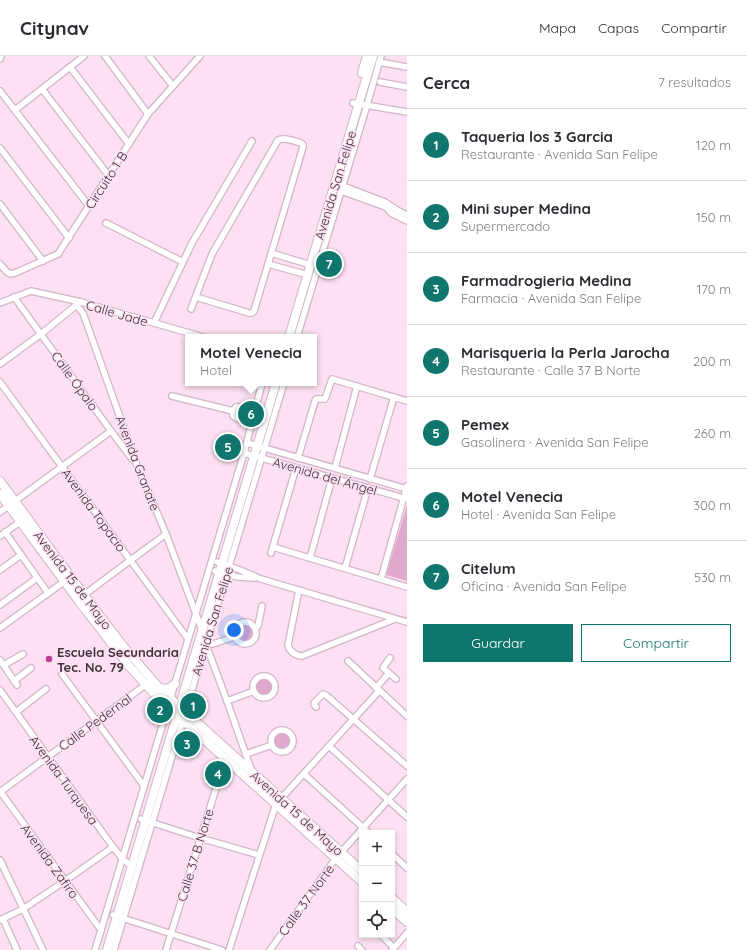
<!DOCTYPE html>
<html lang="es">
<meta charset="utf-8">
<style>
:root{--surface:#fff;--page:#f2f2f3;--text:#2b2b33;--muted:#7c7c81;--line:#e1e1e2;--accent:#0f766e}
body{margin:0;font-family:Quicksand,sans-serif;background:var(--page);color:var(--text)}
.controls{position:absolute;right:12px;bottom:12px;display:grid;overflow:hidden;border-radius:0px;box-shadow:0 2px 6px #0003}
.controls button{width:36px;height:36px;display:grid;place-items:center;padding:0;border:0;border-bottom:1px solid var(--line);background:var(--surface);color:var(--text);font:20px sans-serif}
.you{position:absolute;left:234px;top:574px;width:14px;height:14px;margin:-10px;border:3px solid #fff;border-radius:50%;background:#1a73e8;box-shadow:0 0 0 6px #1a73e833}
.badge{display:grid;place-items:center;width:26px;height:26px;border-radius:50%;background:var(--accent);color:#fff;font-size:13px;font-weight:700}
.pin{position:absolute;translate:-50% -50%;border:2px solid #fff;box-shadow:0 1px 4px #0006}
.popup{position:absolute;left:185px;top:278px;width:132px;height:52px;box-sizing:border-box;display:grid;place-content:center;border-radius:0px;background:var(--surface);filter:drop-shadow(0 1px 3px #0005);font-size:13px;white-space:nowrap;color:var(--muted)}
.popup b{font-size:15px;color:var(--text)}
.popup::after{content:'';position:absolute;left:50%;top:100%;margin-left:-8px;border:8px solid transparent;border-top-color:var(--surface)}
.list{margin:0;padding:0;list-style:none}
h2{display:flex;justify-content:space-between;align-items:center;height:52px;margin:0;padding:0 16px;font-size:17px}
h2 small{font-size:13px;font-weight:400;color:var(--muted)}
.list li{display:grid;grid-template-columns:26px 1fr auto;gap:12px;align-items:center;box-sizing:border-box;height:72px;padding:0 16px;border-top:1px solid var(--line)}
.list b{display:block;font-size:15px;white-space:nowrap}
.list p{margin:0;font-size:13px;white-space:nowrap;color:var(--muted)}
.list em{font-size:13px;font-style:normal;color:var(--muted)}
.actions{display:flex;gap:8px;padding:12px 16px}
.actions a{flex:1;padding:9px 0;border:1px solid var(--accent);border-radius:0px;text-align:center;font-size:14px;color:var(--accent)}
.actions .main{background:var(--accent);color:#fff}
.icon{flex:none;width:22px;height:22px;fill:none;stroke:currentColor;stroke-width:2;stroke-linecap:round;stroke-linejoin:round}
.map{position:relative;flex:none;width:407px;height:894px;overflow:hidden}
header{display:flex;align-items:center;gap:24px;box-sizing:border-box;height:56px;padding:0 20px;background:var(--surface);border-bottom:1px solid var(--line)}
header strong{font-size:19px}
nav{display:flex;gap:22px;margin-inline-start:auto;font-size:14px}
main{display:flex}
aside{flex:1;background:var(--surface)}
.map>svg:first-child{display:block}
.green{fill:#dfa9cd}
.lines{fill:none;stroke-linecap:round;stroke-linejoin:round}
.street-casing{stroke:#d0b5c6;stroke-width:8}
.secondary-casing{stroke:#d0b5c6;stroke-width:10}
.street{stroke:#fff;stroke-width:5.5}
.secondary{stroke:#fff;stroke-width:8}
.poi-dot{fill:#b64098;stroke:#fde1f3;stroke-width:1.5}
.labels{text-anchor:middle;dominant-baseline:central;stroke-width:3;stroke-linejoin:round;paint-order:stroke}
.street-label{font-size:13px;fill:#3d3239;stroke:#fde1f3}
.poi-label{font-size:13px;font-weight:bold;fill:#3d3239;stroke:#fde1f3;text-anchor:start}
</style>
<header>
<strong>Citynav</strong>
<nav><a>Mapa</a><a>Capas</a><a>Compartir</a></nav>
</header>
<main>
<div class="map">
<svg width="407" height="894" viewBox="0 0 407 894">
<rect width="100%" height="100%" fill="#fde1f3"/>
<!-- green -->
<g class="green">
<polygon points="407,449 407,525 386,519"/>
<polygon points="248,568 255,575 253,584 243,587 236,581 238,571"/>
<polygon points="267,622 274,629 272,638 262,641 255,635 257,625"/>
<polygon points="285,676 292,683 290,692 280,695 273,688 275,679"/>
</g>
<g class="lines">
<defs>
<g id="street">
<polyline points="105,0 148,58"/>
<polyline points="149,0 173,30"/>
<polyline points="0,3 1,0"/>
<polyline points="379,6 407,11"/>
<polyline points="70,11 129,88"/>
<polyline points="380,26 407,31"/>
<polyline points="42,33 109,120"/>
<polyline points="0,35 89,150"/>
<polyline points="353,47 407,56"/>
<polyline points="15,54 84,0"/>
<polyline points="0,92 69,182"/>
<polyline points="343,130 385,146 397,154 407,159"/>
<polyline points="341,135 383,150 387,152 391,157 407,165"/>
<polyline points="0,148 43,205"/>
<polyline points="106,167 183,206"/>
<polyline points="271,197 311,209"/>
<polyline points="0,208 7,216 10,218 15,217 58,198 148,58 200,0"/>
<polyline points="268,208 308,219"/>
<polyline points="14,241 111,375 133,404"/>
<polyline points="0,247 31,235 81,246 203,281"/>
<polyline points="76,249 83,257 137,409 166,478 202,574"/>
<path d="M191,253l21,-55 66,-114c6,-3 16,1 23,3l2,2v2l-49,164 -2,2h-3l-53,-16"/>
<polyline points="154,267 192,187 252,85"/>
<polyline points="297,281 367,49 381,0"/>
<polyline points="0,308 41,278 79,247"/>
<polyline points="0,326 188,583"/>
<polyline points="172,340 233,355"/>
<path d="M252,366l-14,-3 -5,-3v-5l3,-4c7,-2 13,2 19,5"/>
<polyline points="247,387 407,433"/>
<polyline points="244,397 407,443"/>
<polyline points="298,402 315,345 316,343 325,343 332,323 407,345"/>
<polyline points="335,412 357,330"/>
<polyline points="370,423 394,341"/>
<polyline points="0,456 111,375"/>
<polyline points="5,476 48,537"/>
<polyline points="0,480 20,466"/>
<polyline points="273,491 407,531"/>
<polyline points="271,497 296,412"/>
<polyline points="310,502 332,422"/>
<polyline points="217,506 240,514 261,523 407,566"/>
<polyline points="345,512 368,432"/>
<polyline points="0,514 21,499"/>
<polyline points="215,515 238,521 255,522"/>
<polyline points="381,523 407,430"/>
<path d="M299,534l-11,55c1,6 8,11 14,11l93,-37"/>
<polyline points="81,541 166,478"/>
<polyline points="0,549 37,522"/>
<circle cx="245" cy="577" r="11"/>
<polyline points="0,572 65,525"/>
<polyline points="255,572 258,570 262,550"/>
<polyline points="205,586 227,645 252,716"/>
<polyline points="205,588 213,588 234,581"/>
<polyline points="390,602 384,610 383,612 396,623"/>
<polyline points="0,604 17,629"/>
<polyline points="348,605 407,660"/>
<polyline points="4,609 23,598"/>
<polyline points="62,618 144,730"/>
<circle cx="264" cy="631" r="11"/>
<polyline points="14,625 31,612"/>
<polyline points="376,632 389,617"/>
<polyline points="0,634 113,791 122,802 132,811"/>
<polyline points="227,645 254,635"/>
<polyline points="316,651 314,648 315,646 323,638 327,640 407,710"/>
<polyline points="16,656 46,633"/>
<circle cx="282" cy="685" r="11"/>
<polyline points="329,690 407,761"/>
<polyline points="246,698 272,689"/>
<polyline points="304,718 369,777"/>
<polyline points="0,735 101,874"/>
<polyline points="0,736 148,627"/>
<polyline points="141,763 200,782 259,799"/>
<polyline points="392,798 407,812"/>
<polyline points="0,804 43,894"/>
<polyline points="113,859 222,894"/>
<polyline points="3,863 17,894"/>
<polyline points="0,864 23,853 65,825 113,791"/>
<polyline points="381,879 394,892"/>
<polyline points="358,890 362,894"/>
<polyline points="95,894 244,397 262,327"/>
<polyline points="114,894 284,327"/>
<polyline points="166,894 225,703"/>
<polyline points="229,894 276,748 379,635"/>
<polyline points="270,894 336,802 407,723"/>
<polyline points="392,894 407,877"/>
</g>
<g id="secondary">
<polyline points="362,17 367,0"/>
<polyline points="289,281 373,0"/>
<polyline points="0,425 90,547 123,590 161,634 362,815"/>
<polyline points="0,438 78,544 129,610 159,643 362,826"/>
<polyline points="159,632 168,633 175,628"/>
<polyline points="392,842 407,856"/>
<polyline points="392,853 407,866"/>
<polyline points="107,894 276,327"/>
</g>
</defs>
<!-- street casing -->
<use href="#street" class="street-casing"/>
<!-- secondary casing -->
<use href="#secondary" class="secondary-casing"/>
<!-- street -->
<use href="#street" class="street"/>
<!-- secondary -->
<use href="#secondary" class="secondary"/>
</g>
<!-- markers -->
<circle class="poi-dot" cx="49" cy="603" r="4"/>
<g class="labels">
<!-- street labels -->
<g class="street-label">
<text transform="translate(106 124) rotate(-57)">Circuito 1 B</text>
<text transform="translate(335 129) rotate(-73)">Avenida San Felipe</text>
<text transform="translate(117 257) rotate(16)">Calle Jade</text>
<text transform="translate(75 325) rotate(54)">Calle Ópalo</text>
<text transform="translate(138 407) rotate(69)">Avenida Granate</text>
<text transform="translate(325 420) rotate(16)">Avenida del Ángel</text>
<text transform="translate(94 454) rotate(54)">Avenida Topacio</text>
<text transform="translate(73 524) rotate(53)">Avenida 15 de Mayo</text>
<text transform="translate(212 565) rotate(-73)">Avenida San Felipe</text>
<text transform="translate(95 666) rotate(-36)">Calle Pedernal</text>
<text transform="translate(64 724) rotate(54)">Avenida Turquesa</text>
<text transform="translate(297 757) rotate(42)">Avenida 15 de Mayo</text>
<text transform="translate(195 799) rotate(-73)">Calle 37 B Norte</text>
<text transform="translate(50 805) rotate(54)">Avenida Zafiro</text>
<text transform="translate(306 844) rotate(-54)">Calle 37 Norte</text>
</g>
<!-- poi labels -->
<g class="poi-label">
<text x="57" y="596">Escuela Secundaria<tspan x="57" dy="15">Tec. No. 79</tspan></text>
</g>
</g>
</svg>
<div class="controls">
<button>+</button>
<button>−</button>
<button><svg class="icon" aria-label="locate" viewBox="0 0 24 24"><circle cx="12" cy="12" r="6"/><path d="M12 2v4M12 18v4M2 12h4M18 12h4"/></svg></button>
</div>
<div class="you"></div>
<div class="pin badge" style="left:193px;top:650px">1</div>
<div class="pin badge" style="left:160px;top:654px">2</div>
<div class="pin badge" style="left:187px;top:688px">3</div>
<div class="pin badge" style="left:218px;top:718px">4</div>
<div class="pin badge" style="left:228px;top:391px">5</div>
<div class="pin badge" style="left:251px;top:358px">6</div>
<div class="popup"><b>Motel Venecia</b>Hotel</div>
<div class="pin badge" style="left:329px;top:208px">7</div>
</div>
<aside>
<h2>Cerca<small>7 resultados</small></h2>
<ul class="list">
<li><span class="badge">1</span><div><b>Taqueria los 3 Garcia</b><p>Restaurante · Avenida San Felipe</p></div><em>120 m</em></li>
<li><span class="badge">2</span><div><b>Mini super Medina</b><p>Supermercado</p></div><em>150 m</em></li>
<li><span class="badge">3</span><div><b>Farmadrogieria Medina</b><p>Farmacia · Avenida San Felipe</p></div><em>170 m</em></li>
<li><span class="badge">4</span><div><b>Marisqueria la Perla Jarocha</b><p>Restaurante · Calle 37 B Norte</p></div><em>200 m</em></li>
<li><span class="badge">5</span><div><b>Pemex</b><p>Gasolinera · Avenida San Felipe</p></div><em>260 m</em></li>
<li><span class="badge">6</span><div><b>Motel Venecia</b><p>Hotel · Avenida San Felipe</p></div><em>300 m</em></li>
<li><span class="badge">7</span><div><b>Citelum</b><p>Oficina · Avenida San Felipe</p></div><em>530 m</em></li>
</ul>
<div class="actions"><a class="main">Guardar</a><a>Compartir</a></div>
</aside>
</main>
